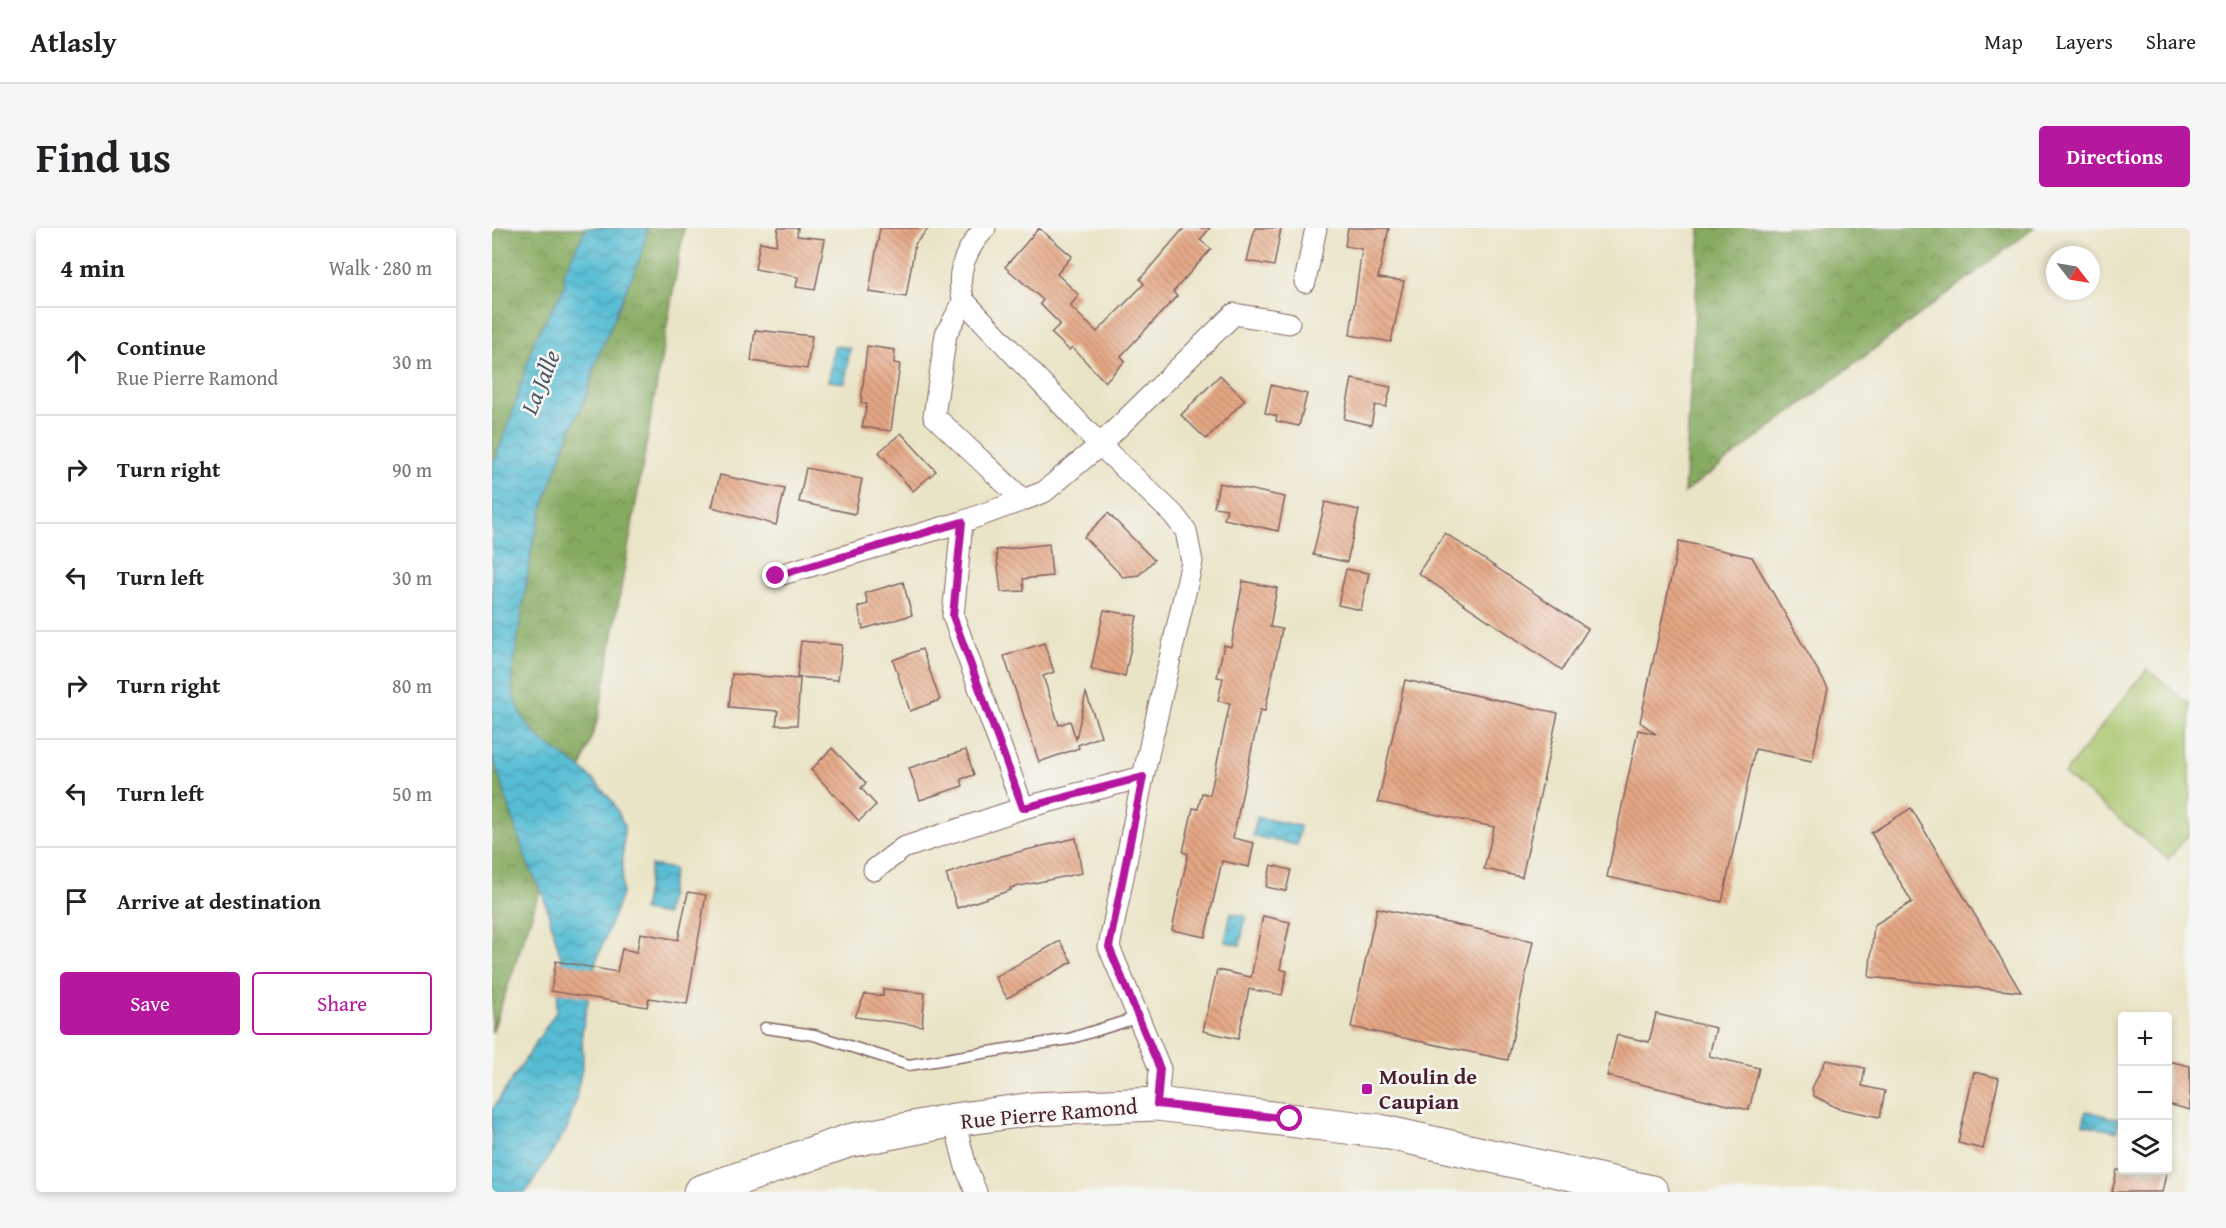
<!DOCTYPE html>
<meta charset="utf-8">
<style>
:root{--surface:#fff;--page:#f6f6f6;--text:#202124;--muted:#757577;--line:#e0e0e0;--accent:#b5179e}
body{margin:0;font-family:"Gentium Book Plus",serif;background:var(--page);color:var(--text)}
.controls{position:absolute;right:18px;bottom:18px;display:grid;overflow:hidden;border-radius:6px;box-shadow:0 3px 9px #0003}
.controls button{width:54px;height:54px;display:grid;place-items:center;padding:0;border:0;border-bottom:2px solid var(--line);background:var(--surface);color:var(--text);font:30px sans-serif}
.compass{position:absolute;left:1554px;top:18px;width:54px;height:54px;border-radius:50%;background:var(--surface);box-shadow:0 3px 9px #0003;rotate:121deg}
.stop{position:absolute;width:18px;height:18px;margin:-14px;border:4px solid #b5179e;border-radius:50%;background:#fff}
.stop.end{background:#b5179e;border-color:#fff;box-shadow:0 2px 6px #0008}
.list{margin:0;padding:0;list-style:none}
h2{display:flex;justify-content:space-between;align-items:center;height:78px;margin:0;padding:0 24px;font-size:26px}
h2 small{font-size:20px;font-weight:400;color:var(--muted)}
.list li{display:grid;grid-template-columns:39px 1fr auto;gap:18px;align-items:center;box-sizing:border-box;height:108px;padding:0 24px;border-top:2px solid var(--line)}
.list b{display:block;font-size:22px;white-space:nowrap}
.list p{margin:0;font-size:20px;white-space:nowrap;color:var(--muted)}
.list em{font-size:20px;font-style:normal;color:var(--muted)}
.actions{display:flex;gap:12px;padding:18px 24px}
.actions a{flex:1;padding:14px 0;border:2px solid var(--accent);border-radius:6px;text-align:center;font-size:21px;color:var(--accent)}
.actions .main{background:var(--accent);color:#fff}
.icon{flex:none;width:33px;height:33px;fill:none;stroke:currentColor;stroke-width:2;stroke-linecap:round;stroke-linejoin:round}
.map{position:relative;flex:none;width:1698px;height:964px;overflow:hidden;border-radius:6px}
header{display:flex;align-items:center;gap:36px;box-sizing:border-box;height:84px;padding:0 30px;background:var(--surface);border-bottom:2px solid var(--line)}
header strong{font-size:28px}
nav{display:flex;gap:33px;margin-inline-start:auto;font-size:21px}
.intro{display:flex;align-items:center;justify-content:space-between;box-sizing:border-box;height:144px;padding:0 36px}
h1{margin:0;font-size:42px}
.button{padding:15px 27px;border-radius:6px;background:var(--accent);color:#fff;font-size:21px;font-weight:700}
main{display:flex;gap:36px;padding:0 36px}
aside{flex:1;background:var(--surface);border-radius:6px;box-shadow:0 3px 9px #0003}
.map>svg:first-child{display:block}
.forest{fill:url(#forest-crowns);stroke:#686446;stroke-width:1.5}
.pitch{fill:#a8c56c;stroke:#79724c;stroke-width:1.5}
.water{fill:url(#water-waves);stroke:#506e80;stroke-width:1.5}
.building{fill:url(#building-back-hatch)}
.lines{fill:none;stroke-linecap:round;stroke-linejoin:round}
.service-casing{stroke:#826462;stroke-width:13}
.minor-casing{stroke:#826462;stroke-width:23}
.primary-casing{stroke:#826462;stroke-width:35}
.service{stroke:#fff;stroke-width:10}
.minor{stroke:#fff;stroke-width:21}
.primary{stroke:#fff;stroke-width:33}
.route{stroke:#b5179e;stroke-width:8}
.poi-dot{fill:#b5179e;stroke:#f6f6f2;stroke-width:2}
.labels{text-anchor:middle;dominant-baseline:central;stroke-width:5;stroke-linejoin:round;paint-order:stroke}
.poi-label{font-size:22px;font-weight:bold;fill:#4a1f2b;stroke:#f6f6f2;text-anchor:start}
.street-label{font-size:22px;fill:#4a1f2b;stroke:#f6f6f2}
.water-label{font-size:24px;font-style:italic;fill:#4f5666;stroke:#f6f6f2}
</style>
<header>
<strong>Atlasly</strong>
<nav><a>Map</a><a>Layers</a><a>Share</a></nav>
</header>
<div class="intro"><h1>Find us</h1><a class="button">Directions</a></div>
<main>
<aside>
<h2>4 min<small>Walk · 280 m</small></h2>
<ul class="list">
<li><svg class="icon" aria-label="ahead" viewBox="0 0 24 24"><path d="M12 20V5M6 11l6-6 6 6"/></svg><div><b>Continue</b><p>Rue Pierre Ramond</p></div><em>30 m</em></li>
<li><svg class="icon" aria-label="right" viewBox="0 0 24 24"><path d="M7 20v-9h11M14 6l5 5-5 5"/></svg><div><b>Turn right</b></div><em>90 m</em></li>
<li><svg class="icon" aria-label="left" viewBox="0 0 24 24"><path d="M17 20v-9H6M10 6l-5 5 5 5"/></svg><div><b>Turn left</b></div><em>30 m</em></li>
<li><svg class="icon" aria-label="right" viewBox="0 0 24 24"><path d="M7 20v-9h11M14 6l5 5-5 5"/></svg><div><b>Turn right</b></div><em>80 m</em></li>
<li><svg class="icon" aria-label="left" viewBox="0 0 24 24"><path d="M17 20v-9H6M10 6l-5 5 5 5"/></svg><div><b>Turn left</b></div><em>50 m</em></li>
<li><svg class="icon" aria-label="arrive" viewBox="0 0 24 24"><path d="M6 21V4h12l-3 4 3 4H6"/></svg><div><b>Arrive at destination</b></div></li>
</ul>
<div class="actions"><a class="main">Save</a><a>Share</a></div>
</aside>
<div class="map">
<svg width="1698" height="964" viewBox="0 0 1698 964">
<defs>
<pattern id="forest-crowns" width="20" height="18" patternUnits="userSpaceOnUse" patternTransform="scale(1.5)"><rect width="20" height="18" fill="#86aa60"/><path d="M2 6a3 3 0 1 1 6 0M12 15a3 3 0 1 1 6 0" fill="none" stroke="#708a4f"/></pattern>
<pattern id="water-waves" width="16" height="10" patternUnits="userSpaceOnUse" patternTransform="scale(1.5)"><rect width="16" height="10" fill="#57bdd4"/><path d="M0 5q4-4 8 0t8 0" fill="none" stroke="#4a99ac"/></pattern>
<pattern id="building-back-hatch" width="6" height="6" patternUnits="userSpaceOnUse" patternTransform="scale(1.5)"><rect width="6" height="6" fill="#e5a784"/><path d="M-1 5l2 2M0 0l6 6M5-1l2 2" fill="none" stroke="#bc876c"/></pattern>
</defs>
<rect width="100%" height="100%" fill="#f6f6f2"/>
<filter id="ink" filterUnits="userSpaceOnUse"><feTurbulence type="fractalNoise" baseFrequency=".0167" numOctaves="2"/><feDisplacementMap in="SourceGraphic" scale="12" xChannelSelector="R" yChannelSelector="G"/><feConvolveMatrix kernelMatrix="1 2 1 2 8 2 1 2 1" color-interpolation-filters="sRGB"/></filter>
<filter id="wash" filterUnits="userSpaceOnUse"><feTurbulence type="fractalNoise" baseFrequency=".008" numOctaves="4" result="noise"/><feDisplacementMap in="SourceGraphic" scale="24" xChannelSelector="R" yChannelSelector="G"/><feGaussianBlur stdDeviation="1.35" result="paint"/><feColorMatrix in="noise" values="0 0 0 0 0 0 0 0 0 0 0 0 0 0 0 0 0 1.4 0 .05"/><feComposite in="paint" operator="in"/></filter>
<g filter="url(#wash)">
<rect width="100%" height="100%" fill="#eae4c7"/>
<!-- forest -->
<g class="forest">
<polygon points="0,0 192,0 107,487 0,805"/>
<polygon points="1208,0 1542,0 1192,265"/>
</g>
<!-- pitch -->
<polygon class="pitch" points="1655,441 1698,476 1698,605 1676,631 1572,546"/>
<!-- water -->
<g class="water">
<polygon points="94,0 156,0 149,27 105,131 95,166 76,208 54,270 41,313 20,447 21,467 32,492 47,510 90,541 107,558 121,574 132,597 130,666 103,736 90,803 91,835 83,875 75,901 34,964 0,964 0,882 64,784 70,733 52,670 35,634 0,527 0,240 22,180 42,113 73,58 71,46"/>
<polygon points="342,118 358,120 353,155 337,153"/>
<polygon points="765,589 808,598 805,617 761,608"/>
<polygon points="159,637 182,641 174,687 151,683"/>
<polygon points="739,685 754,688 748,717 733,714"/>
<polygon points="1594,883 1627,891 1625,904 1591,896"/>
</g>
<g id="blocks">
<!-- building -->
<g class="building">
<polygon points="286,0 306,0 305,8 333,11 323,62 304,59 306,49 263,41 268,14 284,17"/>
<polygon points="388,0 437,0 423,16 414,69 377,64"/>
<polygon points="547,0 580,28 565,46 587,67 578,78 605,104 652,56 648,51 692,0 718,0 708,12 719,21 681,64 685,68 629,128 633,133 613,154 580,119 577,122 559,105 568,96 548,76 551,72 513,39"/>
<polygon points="763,0 789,0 782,38 755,33"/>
<polygon points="856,0 897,0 886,50 912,53 899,114 858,107 870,21 853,18"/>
<polygon points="263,102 320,108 315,141 259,133"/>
<polygon points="375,118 403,122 402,135 408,136 399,203 370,199 375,176 369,175"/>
<polygon points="728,147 753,172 714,211 689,187"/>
<polygon points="860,151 899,159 894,179 883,177 879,197 852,191"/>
<polygon points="779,157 815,166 807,198 784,193 785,188 773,185"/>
<polygon points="409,205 444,243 421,263 387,224"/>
<polygon points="314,240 370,251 363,286 307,274"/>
<polygon points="228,247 293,261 284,297 220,279"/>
<polygon points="727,255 793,269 786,303 732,291 735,281 722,279"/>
<polygon points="833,274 867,282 855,334 821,327"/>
<polygon points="616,285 662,332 647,347 631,349 592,309"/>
<polygon points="953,305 1096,401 1070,442 926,345"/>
<polygon points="1187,313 1260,329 1336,460 1320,533 1263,521 1230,674 1115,649 1146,502 1164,506 1148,494"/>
<polygon points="557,316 560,348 531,351 532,363 509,364 504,322"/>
<polygon points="854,341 877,345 869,382 846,377"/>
<polygon points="751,353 785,360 778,399 790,401 773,483 768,482 741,610 762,615 757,639 730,633 713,709 680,702 696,626 691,624 701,580 706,581 710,565 718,567 738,475 726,473 731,450 725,449 732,417 739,419"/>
<polygon points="411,354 420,387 371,401 366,379 376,376 373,365"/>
<polygon points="612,382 645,388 633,448 599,441"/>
<polygon points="309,413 350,417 346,452 305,449"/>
<polygon points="552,415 562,444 551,448 567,497 578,493 584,511 594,465 609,508 586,517 587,520 547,534 512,428"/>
<polygon points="430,421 448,472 418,483 401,432"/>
<polygon points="240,446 308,451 305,497 284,497 286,483 237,479"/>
<polygon points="913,452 1066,485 1030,649 992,641 1002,599 886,574"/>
<polygon points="340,520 374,555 369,560 384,577 367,593 319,542"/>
<polygon points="474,522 482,547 469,551 471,558 428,572 417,540"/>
<polygon points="1419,580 1529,764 1377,749 1382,697 1420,674 1379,605"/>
<polygon points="584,610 590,645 518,660 519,662 465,680 454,646 510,628"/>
<polygon points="779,637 799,642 794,663 774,659"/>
<polygon points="196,664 214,667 195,776 157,770 155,779 59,763 64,733 125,744 130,721 145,724 148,705 186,712"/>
<polygon points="885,680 1041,713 1016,832 859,799"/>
<polygon points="771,688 798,694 788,741 795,743 790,767 757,761 746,811 711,803 725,742 759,749"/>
<polygon points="568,713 580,734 515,770 503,749"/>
<polygon points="391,761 433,765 430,798 363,789 373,766 391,768"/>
<polygon points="1164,786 1224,800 1217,828 1267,840 1257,882 1115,848 1125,807 1157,814"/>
<polygon points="1334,832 1373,840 1370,858 1393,863 1388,889 1345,880 1322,868 1320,860"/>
<polygon points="1676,833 1698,838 1698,882 1676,876"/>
<polygon points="1482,844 1507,850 1491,921 1466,915"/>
<polygon points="1625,942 1675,942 1670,964 1620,964"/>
</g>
</g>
</g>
<g filter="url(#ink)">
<use href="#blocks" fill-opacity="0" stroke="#826462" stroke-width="1.5"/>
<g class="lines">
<defs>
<polyline id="service" points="273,800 322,807 417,837 577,811 647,789"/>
<g id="minor">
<path d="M493,0c-19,21 -31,46 -21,73l136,144 73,69 13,17 6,31 -49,215 -34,170 51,122 -3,35"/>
<polyline points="813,54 824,0"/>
<polyline points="472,73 454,106 442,188 531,272 552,264 608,217 742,86 797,95"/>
<polyline points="470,294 461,388 531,580"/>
<polyline points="284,348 470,294 531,272"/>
<polyline points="382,642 411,620 531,580 651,549"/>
<polyline points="462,892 474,939 484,964"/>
</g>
<polyline id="primary" points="208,964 356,913 462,892 541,881 665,876 888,903 1160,964"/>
</defs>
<!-- service casing -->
<use href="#service" class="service-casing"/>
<!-- minor casing -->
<use href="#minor" class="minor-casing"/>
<!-- primary casing -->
<use href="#primary" class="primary-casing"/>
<!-- service -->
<use href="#service" class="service"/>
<!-- minor -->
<use href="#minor" class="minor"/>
<!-- primary -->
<use href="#primary" class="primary"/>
</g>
</g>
<g class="lines" filter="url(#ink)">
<!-- route -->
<polyline class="route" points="284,348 470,294 461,388 531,580 651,549 617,719 668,841 665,876 798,891"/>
</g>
<!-- markers -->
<rect class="poi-dot" x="869" y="855" width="12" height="12" rx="3"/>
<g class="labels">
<!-- poi labels -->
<g class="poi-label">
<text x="887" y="848">Moulin de<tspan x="887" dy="25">Caupian</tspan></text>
</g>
<!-- street labels -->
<g class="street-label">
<text transform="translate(557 885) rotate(-5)">Rue Pierre Ramond</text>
</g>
<!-- water labels -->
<g class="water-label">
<text transform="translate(48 154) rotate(-68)">La Jalle</text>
</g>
</g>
</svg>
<div class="controls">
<button>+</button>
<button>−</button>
<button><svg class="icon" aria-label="layers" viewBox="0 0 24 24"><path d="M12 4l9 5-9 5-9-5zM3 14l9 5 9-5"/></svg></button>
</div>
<svg class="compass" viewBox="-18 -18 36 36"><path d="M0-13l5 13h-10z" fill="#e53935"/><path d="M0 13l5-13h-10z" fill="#757577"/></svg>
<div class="stop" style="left:798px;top:891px"></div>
<div class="stop end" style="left:284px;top:348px"></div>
</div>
</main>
